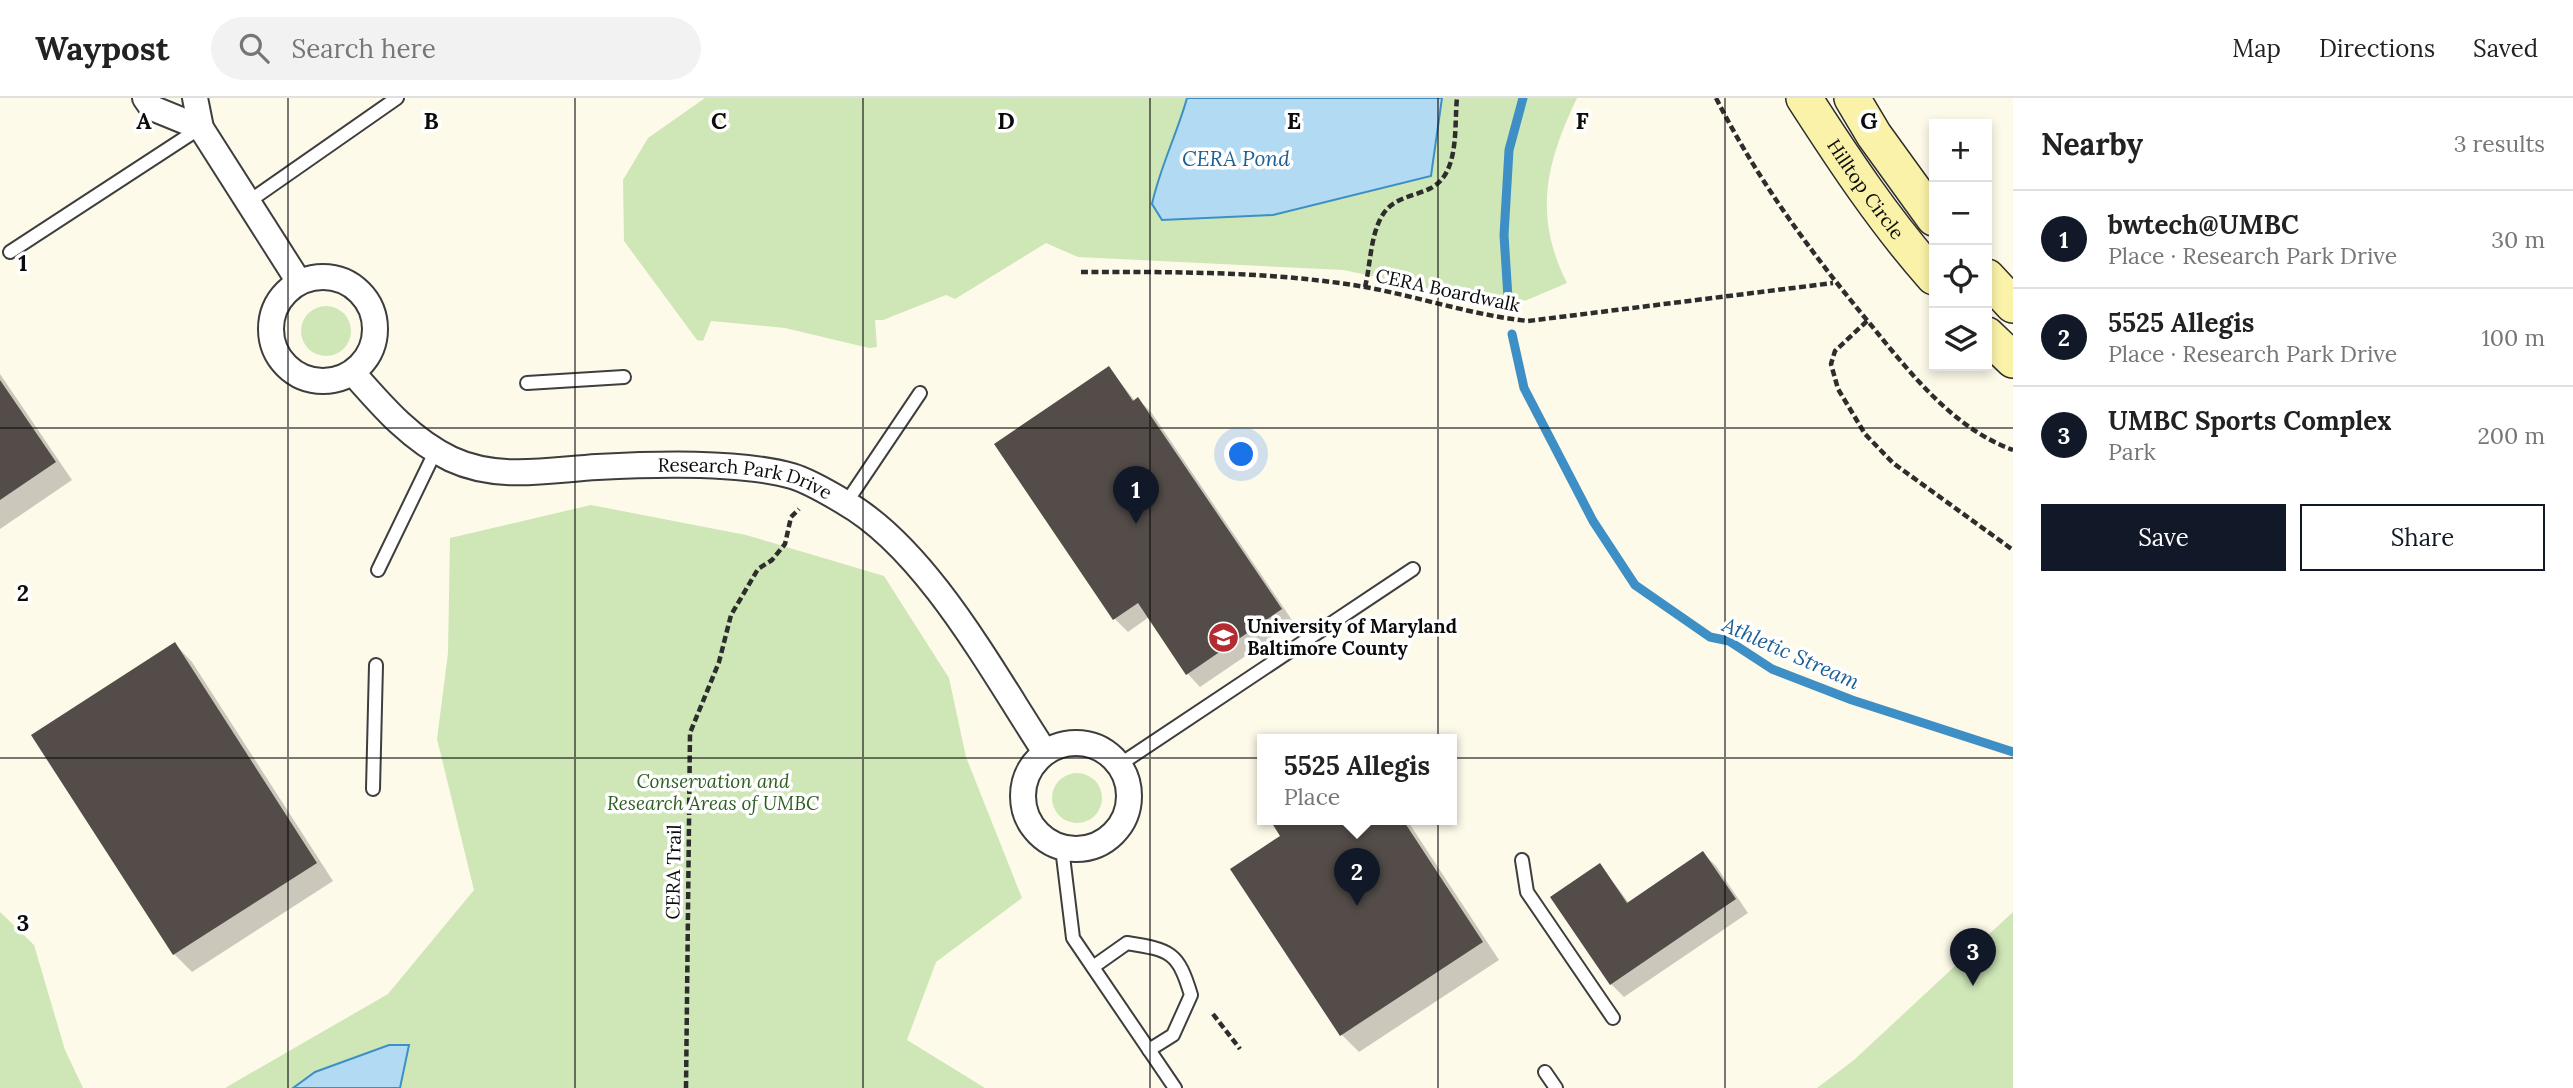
<!DOCTYPE html>
<meta charset="utf-8">
<style>
:root{--surface:#fff;--page:#f2f2f2;--text:#222;--muted:#767676;--line:#e0e0e0;--accent:#111827}
body{margin:0;font-family:Lora,serif;background:var(--page);color:var(--text)}
.controls{position:absolute;right:21px;top:21px;display:grid;overflow:hidden;border-radius:0px;box-shadow:0 4px 10px #0003}
.controls button{width:63px;height:63px;display:grid;place-items:center;padding:0;border:0;border-bottom:2px solid var(--line);background:var(--surface);color:var(--text);font:35px sans-serif}
.you{position:absolute;left:1242px;top:357px;width:24px;height:24px;margin:-18px;border:5px solid #fff;border-radius:50%;background:#1a73e8;box-shadow:0 0 0 10px #1a73e833}
.badge{display:grid;place-items:center;width:46px;height:46px;border-radius:50%;background:var(--accent);color:#fff;font-size:23px;font-weight:700}
.pin{position:absolute;translate:-50% -58px;filter:drop-shadow(0 2px 4px #0008)}
.pin::after{content:'';position:absolute;top:37px;width:24px;height:21px;background:inherit;clip-path:polygon(0 0,100% 0,50% 100%)}
.popup{position:absolute;left:1257px;top:636px;width:200px;height:91px;box-sizing:border-box;display:grid;place-content:center;border-radius:0px;background:var(--surface);filter:drop-shadow(0 2px 5px #0005);font-size:23px;white-space:nowrap;color:var(--muted)}
.popup b{font-size:26px;color:var(--text)}
.popup::after{content:'';position:absolute;left:50%;top:100%;margin-left:-14px;border:14px solid transparent;border-top-color:var(--surface)}
.list{margin:0;padding:0;list-style:none}
h2{display:flex;justify-content:space-between;align-items:center;height:91px;margin:0;padding:0 28px;font-size:30px}
h2 small{font-size:23px;font-weight:400;color:var(--muted)}
.list li{display:grid;grid-template-columns:46px 1fr auto;gap:21px;align-items:center;box-sizing:border-box;height:98px;padding:0 28px;border-top:2px solid var(--line)}
.list b{display:block;font-size:26px;white-space:nowrap}
.list p{margin:0;font-size:23px;white-space:nowrap;color:var(--muted)}
.list em{font-size:23px;font-style:normal;color:var(--muted)}
.actions{display:flex;gap:14px;padding:21px 28px}
.actions a{flex:1;padding:16px 0;border:2px solid var(--accent);border-radius:0px;text-align:center;font-size:24px;color:var(--accent)}
.actions .main{background:var(--accent);color:#fff}
.icon{flex:none;width:38px;height:38px;fill:none;stroke:currentColor;stroke-width:2;stroke-linecap:round;stroke-linejoin:round}
.map{position:relative;flex:none;width:2013px;height:990px;overflow:hidden}
header{display:flex;align-items:center;gap:42px;box-sizing:border-box;height:98px;padding:0 35px;background:var(--surface);border-bottom:2px solid var(--line)}
header strong{font-size:33px}
nav{display:flex;gap:38px;margin-inline-start:auto;font-size:24px}
.search{width:490px;height:63px;background:var(--page);display:flex;align-items:center;gap:18px;box-sizing:border-box;padding:0 24px;border-radius:38px;color:var(--muted);font-size:26px}
main{display:flex}
aside{flex:1;background:var(--surface)}
.map>svg:first-child{display:block}
.green{fill:#cfe6b7}
.water{fill:#b2daf2;stroke:#3d8fc5;stroke-width:2}
.shadow{fill:#0003}
.lines{fill:none;stroke-linecap:round;stroke-linejoin:round}
.stream{stroke:#3d8fc5;stroke-width:9}
.building{fill:#534c48}
.lane-casing{stroke:#3e3e3e;stroke-width:16}
.street-casing{stroke:#3e3e3e;stroke-width:28}
.secondary-casing{stroke:#2d2d2d;stroke-width:38}
.path{stroke:#2d2d2d;stroke-width:4.5;stroke-dasharray:7 3.5;stroke-linecap:butt}
.lane{stroke:#fff;stroke-width:12}
.street{stroke:#fff;stroke-width:24}
.secondary{stroke:#fbf2a9;stroke-width:35}
.grid{fill:none;stroke:#0b0b0b;stroke-width:2;stroke-opacity:0.55}
.labels{text-anchor:middle;dominant-baseline:central;stroke-width:7;stroke-linejoin:round;paint-order:stroke}
.street-label{font-size:19px;fill:#0b0b0b;stroke:#fff}
.poi-label{font-size:19px;font-weight:bold;fill:#0b0b0b;stroke:#fff;text-anchor:start}
.park-label{font-size:19px;font-style:italic;fill:#2d5e20;stroke:#fff}
.water-label{font-size:21px;font-style:italic;fill:#1c6095;stroke:#fff}
.grid-label{font-size:23px;text-anchor:middle;font-weight:bold;fill:#0b0b0b;stroke:#fff;stroke-width:7;stroke-linejoin:round;paint-order:stroke}
</style>
<header>
<strong>Waypost</strong>
<div class="search"><svg class="icon" aria-label="search" viewBox="0 0 24 24"><circle cx="10" cy="10" r="6"/><path d="M15 15l6 6"/></svg>Search here</div>
<nav><a>Map</a><a>Directions</a><a>Saved</a></nav>
</header>
<main>
<div class="map">
<svg width="2013" height="990" viewBox="0 0 2013 990">
<rect width="100%" height="100%" fill="#fefaea"/>
<!-- green -->
<g class="green">
<path d="M705,0h872c-31,65 -44,118 -10,185l-40,17 -28,4 -155,-34 -266,-13 -32,-14 -91,56 -9,-4 -63,25h-8l2,27 -8,1 -84,-20 -74,-7 -8,20 -6,-1 -73,-99 -1,-61 25,-42z"/>
<circle cx="326" cy="233" r="25"/>
<polygon points="591,407 746,437 884,478 949,580 966,659 1022,800 936,864 907,942 985,990 225,990 388,896 474,792 437,641 448,555 450,440"/>
<circle cx="1077" cy="700" r="25"/>
<polygon points="0,814 34,847 65,952 83,990 0,990"/>
<polygon points="2013,814 2013,990 1817,990 1854,962"/>
</g>
<!-- water -->
<g class="water">
<path d="M1187,0h255l-11,78 -158,39 -111,5 -10,-16c8,-37 25,-70 35,-106z"/>
<polygon points="389,947 409,947 400,990 293,990 315,974"/>
</g>
<!-- shadow -->
<g class="shadow">
<polygon points="1109,270 1135,303 1138,301 1151,314 1294,525 1200,589 1187,575 1149,519 1128,534 1115,521"/>
<polygon points="0,276 72,382 0,431"/>
<polygon points="175,546 192,564 333,783 192,874 174,856"/>
<polygon points="1272,722 1407,722 1499,862 1359,954 1342,937 1233,771 1283,738"/>
<polygon points="1703,755 1716,768 1748,815 1624,899 1611,886 1600,767 1629,805"/>
</g>
<g class="lines">
<!-- stream -->
<g class="stream">
<polyline points="1508,200 1504,137 1509,52 1523,0"/>
<polyline points="1512,236 1524,290 1593,423 1635,487 1710,539 1729,543 1772,571 1852,602 2013,654"/>
</g>
</g>
<!-- building -->
<g class="building">
<polygon points="1109,268 1133,303 1138,299 1282,511 1186,577 1138,505 1113,522 994,346"/>
<polygon points="0,282 56,364 0,402"/>
<polygon points="175,544 317,765 173,857 31,637"/>
<polygon points="1270,722 1403,722 1483,844 1340,938 1230,771 1280,738"/>
<polygon points="1703,753 1736,801 1610,887 1550,799 1600,765 1627,805"/>
</g>
<g class="lines">
<defs>
<g id="lane">
<polyline points="248,104 397,0"/>
<polyline points="10,154 200,30"/>
<polyline points="527,285 624,279"/>
<polyline points="846,405 920,295"/>
<polyline points="378,472 436,352"/>
<polyline points="1119,667 1413,471"/>
<polyline points="373,691 376,567"/>
<polyline points="1062,750 1073,840 1175,990"/>
<polyline points="1522,762 1527,794 1613,920"/>
<path d="M1093,869l34,-24c44,7 51,9 64,52l-18,40 -24,15"/>
<polyline points="1545,974 1556,990"/>
</g>
<g id="street">
<polyline points="145,0 152,10 201,30"/>
<polyline points="195,0 201,30 299,184"/>
<circle cx="323" cy="231" r="52"/>
<path id="s1" d="M353,275c29,33 58,67 98,86 47,22 98,11 146,8 56,-3 142,-6 195,9 17,5 37,17 52,26 83,47 149,171 201,250"/>
<circle cx="1076" cy="698" r="53"/>
</g>
<g id="secondary">
<path id="s2" d="M1804,0c40,62 81,124 130,179"/>
<polyline points="1852,0 1874,37 1934,120"/>
<polyline points="1987,179 2013,207"/>
<polyline points="1987,237 2013,262"/>
</g>
</defs>
<!-- lane casing -->
<use href="#lane" class="lane-casing"/>
<!-- street casing -->
<use href="#street" class="street-casing"/>
<!-- secondary casing -->
<use href="#secondary" class="secondary-casing"/>
<!-- path -->
<g class="path">
<path d="M1716,0c42,83 96,156 155,227 39,48 83,104 142,125"/>
<path d="M1081,174c94,0 191,-1 284,15 55,10 107,28 163,34l305,-38"/>
<path d="M1365,189c6,-23 5,-59 22,-78 11,-12 31,-14 44,-21 29,-15 23,-62 26,-90"/>
<polyline points="1867,223 1835,253 1831,266 1838,291 1865,336 1893,365 2013,452"/>
<polyline points="1213,916 1240,951"/>
<polyline points="686,990 690,635 719,564 731,517 758,471 772,462 785,446 791,419 799,411"/>
</g>
<!-- lane -->
<use href="#lane" class="lane"/>
<!-- street -->
<use href="#street" class="street"/>
<!-- secondary -->
<use href="#secondary" class="secondary"/>
</g>
<!-- grid -->
<path class="grid" d="M288,0v990M575,0v990M863,0v990M1150,0v990M1438,0v990M1725,0v990M0,330h2013M0,660h2013"/>
<!-- icons -->
<defs>
<symbol id="university-disc" viewBox="-11 -11 22 22"><circle r="9.5" fill="#b32c32" stroke="#fff"/><path d="M0-5L7-2L0 1L-7-2ZM-4 1L0 2.5L4 1V4Q0 6-4 4Z" fill="#fff"/></symbol>
</defs>
<g fill-rule="evenodd">
<use href="#university-disc" x="1206" y="522" width="35" height="35"/>
</g>
<g class="labels">
<!-- street labels -->
<g class="street-label">
<text stroke="none"><textPath href="#s2" startOffset="110">Hilltop Circle</textPath></text>
<text transform="translate(1448 192) rotate(12)">CERA Boardwalk</text>
<text stroke="none"><textPath href="#s1" startOffset="429">Research Park Drive</textPath></text>
<text transform="translate(673 774) rotate(-89)">CERA Trail</text>
</g>
<!-- poi labels -->
<g class="poi-label">
<text x="1247" y="528">University of Maryland<tspan x="1247" dy="22">Baltimore County</tspan></text>
</g>
<!-- park labels -->
<g class="park-label">
<text x="713" y="683">Conservation and<tspan x="713" dy="22">Research Areas of UMBC</tspan></text>
</g>
<!-- water labels -->
<g class="water-label">
<text x="1236" y="60">CERA Pond</text>
<text transform="translate(1791 555) rotate(24)">Athletic Stream</text>
</g>
</g>
<g class="grid-label">
<text x="144" y="31">A</text>
<text x="431" y="31">B</text>
<text x="719" y="31">C</text>
<text x="1006" y="31">D</text>
<text x="1294" y="31">E</text>
<text x="1582" y="31">F</text>
<text x="1869" y="31">G</text>
<text x="23" y="173">1</text>
<text x="23" y="503">2</text>
<text x="23" y="833">3</text>
</g>
</svg>
<div class="controls">
<button>+</button>
<button>−</button>
<button><svg class="icon" aria-label="locate" viewBox="0 0 24 24"><circle cx="12" cy="12" r="6"/><path d="M12 2v4M12 18v4M2 12h4M18 12h4"/></svg></button>
<button><svg class="icon" aria-label="layers" viewBox="0 0 24 24"><path d="M12 4l9 5-9 5-9-5zM3 14l9 5 9-5"/></svg></button>
</div>
<div class="you"></div>
<div class="pin badge" style="left:1136px;top:426px">1</div>
<div class="pin badge" style="left:1357px;top:808px">2</div>
<div class="popup"><b>5525 Allegis</b>Place</div>
<div class="pin badge" style="left:1973px;top:888px">3</div>
</div>
<aside>
<h2>Nearby<small>3 results</small></h2>
<ul class="list">
<li><span class="badge">1</span><div><b>bwtech@UMBC</b><p>Place · Research Park Drive</p></div><em>30 m</em></li>
<li><span class="badge">2</span><div><b>5525 Allegis</b><p>Place · Research Park Drive</p></div><em>100 m</em></li>
<li><span class="badge">3</span><div><b>UMBC Sports Complex</b><p>Park</p></div><em>200 m</em></li>
</ul>
<div class="actions"><a class="main">Save</a><a>Share</a></div>
</aside>
</main>
